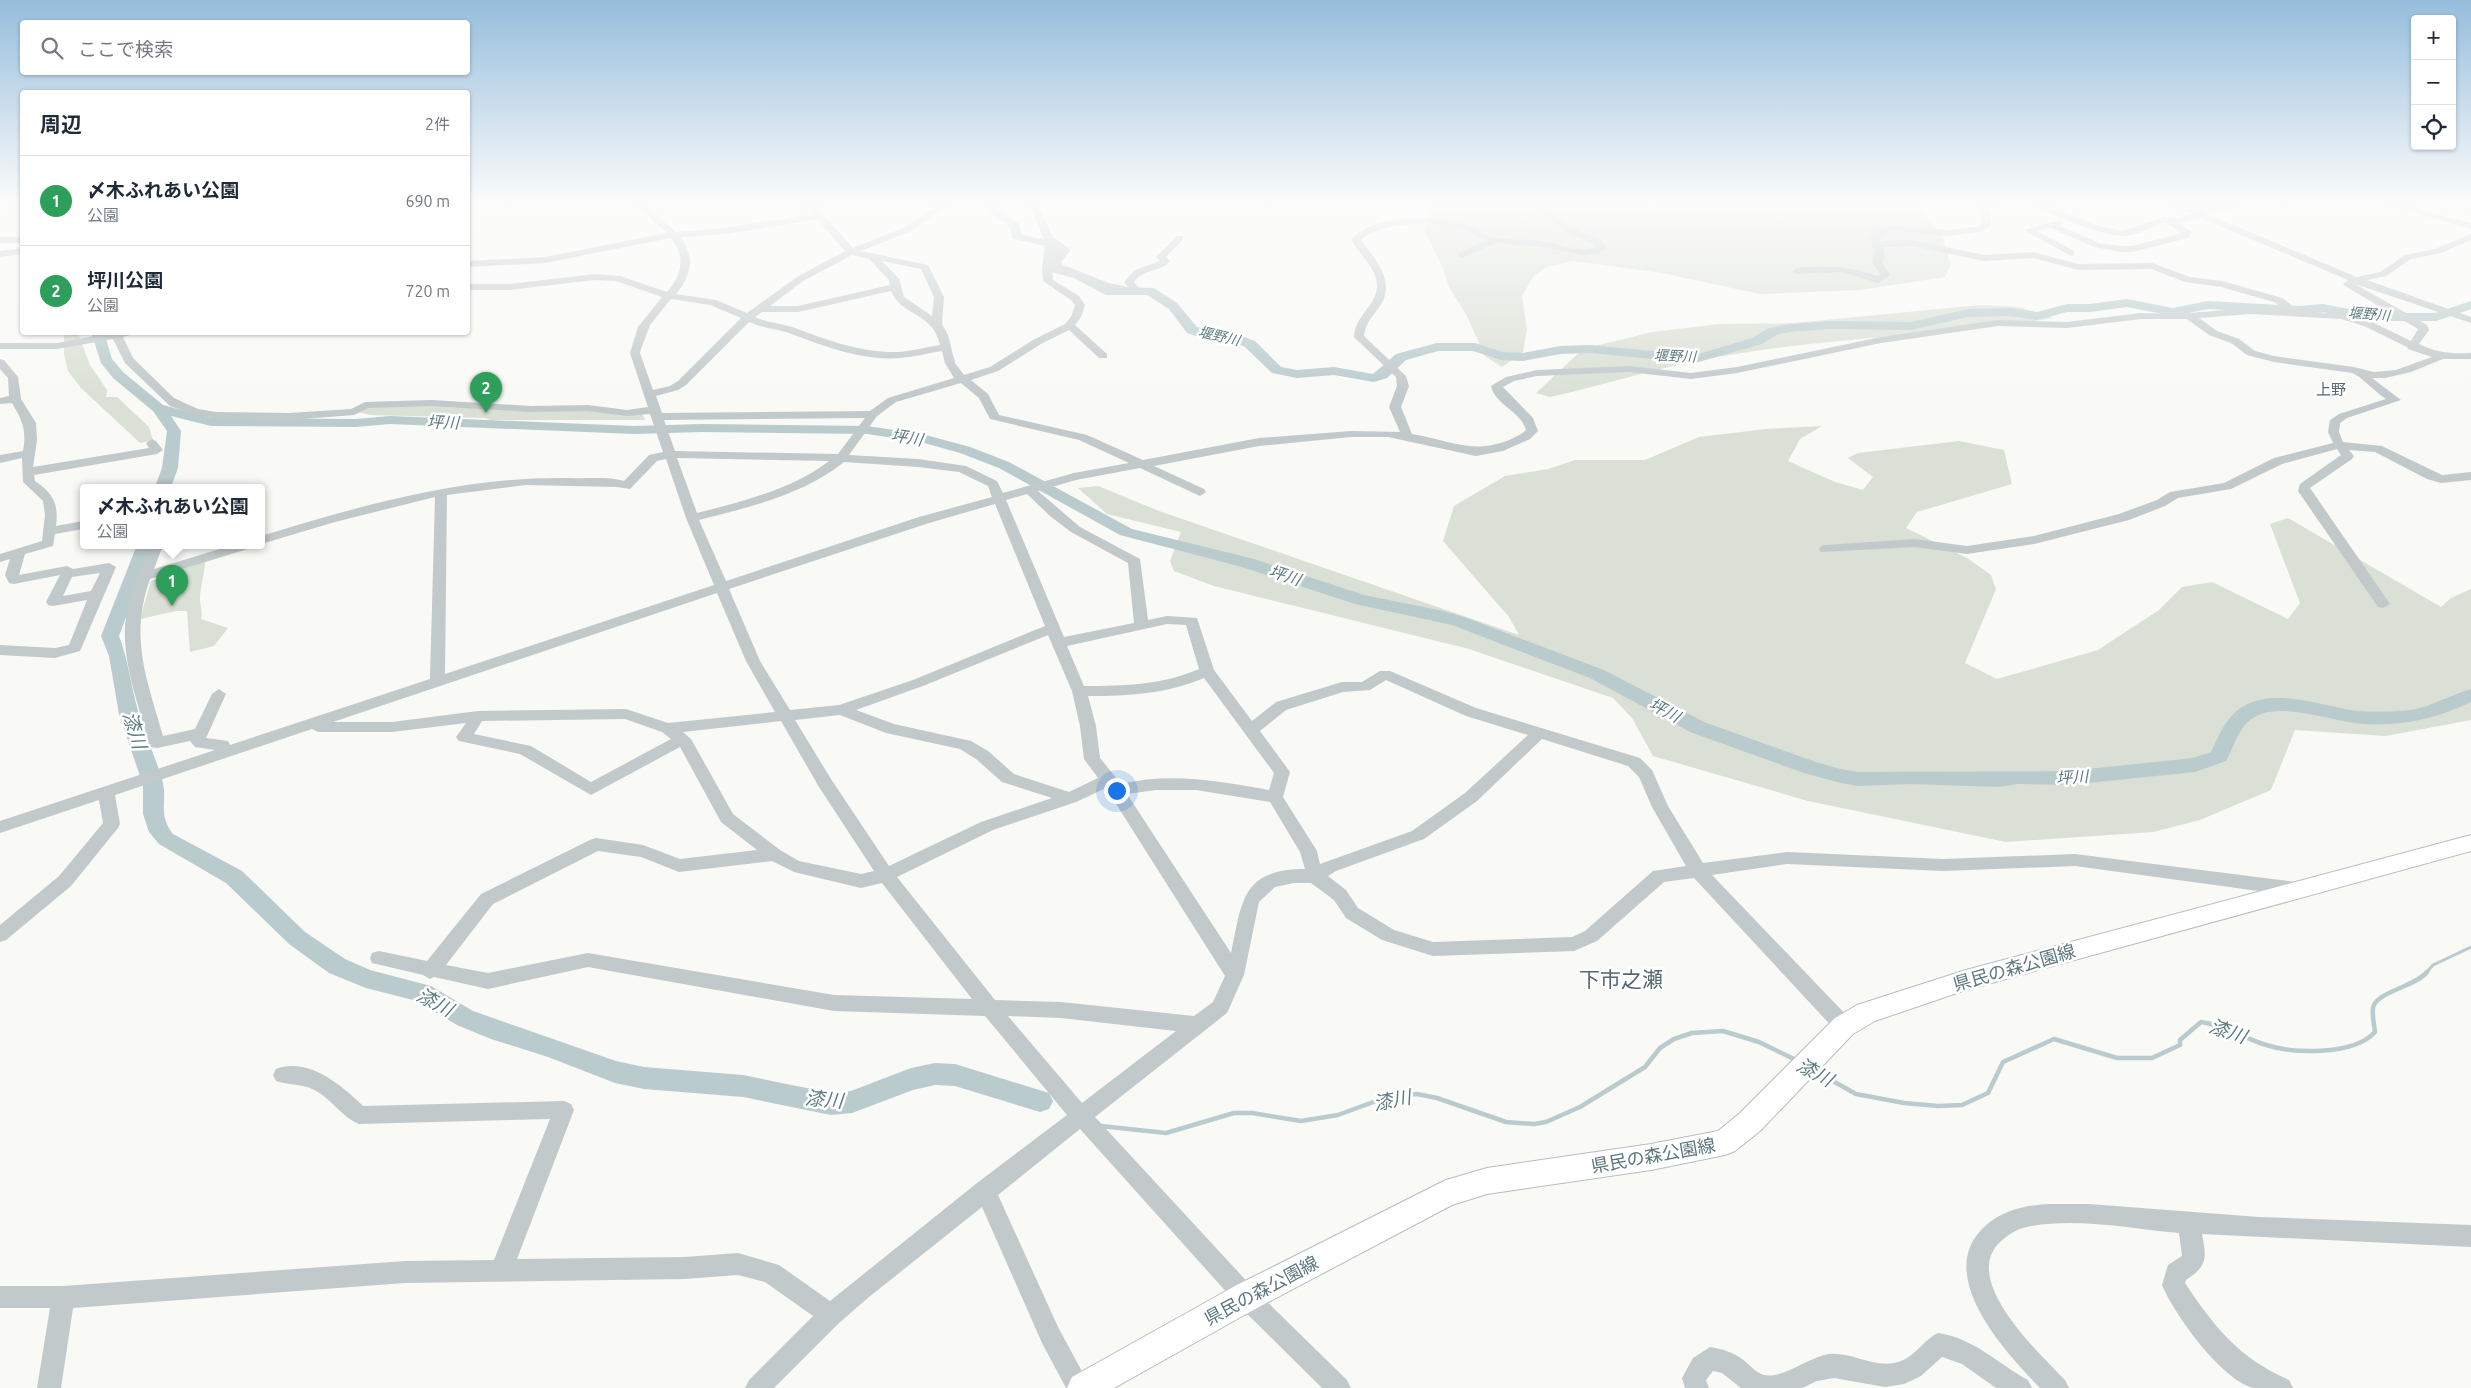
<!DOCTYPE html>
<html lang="ja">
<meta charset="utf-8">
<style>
:root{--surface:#fff;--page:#f6f6f7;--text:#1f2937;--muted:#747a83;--line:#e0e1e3;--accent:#f4261b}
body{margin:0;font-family:Ubuntu,"Noto Sans JP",sans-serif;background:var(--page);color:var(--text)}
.controls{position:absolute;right:15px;top:15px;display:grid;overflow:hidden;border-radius:5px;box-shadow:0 1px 4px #0004}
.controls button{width:45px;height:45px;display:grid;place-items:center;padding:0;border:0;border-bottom:1px solid var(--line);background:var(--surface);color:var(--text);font:25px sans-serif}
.you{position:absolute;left:1116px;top:790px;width:18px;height:18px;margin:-12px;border:4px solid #fff;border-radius:50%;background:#1a73e8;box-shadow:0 0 0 8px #1a73e833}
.badge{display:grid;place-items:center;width:32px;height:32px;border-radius:50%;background:var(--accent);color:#fff;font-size:16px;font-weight:700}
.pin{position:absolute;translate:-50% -41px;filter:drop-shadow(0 1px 2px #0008)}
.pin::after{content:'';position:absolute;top:26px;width:18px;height:15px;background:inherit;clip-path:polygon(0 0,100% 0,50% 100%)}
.popup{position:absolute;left:80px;top:484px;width:185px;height:65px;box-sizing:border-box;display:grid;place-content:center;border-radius:5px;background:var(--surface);filter:drop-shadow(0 1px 4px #0005);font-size:16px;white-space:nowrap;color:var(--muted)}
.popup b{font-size:19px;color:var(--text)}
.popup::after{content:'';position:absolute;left:50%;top:100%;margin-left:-10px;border:10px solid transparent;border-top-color:var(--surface)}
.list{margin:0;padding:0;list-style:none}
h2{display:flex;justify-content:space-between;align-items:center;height:65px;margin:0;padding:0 20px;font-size:21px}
h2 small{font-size:16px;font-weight:400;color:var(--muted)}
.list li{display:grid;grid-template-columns:32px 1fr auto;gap:15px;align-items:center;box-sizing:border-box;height:90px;padding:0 20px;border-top:1px solid var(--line)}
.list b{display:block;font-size:19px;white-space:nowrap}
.list p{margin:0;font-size:16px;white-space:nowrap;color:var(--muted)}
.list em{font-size:16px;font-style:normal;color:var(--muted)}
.icon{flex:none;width:28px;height:28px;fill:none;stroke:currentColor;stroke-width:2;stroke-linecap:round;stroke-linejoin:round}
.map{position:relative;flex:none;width:2471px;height:1388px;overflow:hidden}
.search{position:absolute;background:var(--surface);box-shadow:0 1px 4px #0004;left:20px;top:20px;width:450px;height:55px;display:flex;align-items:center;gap:12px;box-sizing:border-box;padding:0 18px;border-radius:5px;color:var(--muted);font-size:19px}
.panel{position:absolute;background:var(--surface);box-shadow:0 1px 4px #0004;left:20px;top:90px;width:450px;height:245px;border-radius:5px}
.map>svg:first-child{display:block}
.green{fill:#dae0d5}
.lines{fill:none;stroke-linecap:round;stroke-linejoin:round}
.stream-far1{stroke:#bacbcd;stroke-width:3}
.stream{stroke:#bacbcd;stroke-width:4.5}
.river{fill:#bacbcd;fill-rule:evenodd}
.major-casing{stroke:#b7bec1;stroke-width:2}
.minor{fill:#c2c9cb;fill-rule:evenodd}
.major{fill:#fff;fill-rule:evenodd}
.labels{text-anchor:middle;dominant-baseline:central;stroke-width:5;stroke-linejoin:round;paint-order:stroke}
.far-water-label{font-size:14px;font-style:italic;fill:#5c7c7e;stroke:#fff}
.far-quarter-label{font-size:15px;fill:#54686f;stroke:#fff}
.water-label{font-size:16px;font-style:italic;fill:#5c7c7e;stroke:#fff}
.near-street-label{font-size:18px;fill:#5d767f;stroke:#fff}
.near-water-label{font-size:19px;font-style:italic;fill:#5c7c7e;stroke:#fff}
.near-quarter-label{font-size:21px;fill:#54686f;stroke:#fff}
</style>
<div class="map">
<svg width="2471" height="1388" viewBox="0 0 2471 1388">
<rect width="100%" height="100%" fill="#f9f9f6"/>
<!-- green -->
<g class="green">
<polygon points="1442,204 1577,204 1659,208 1675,204 1915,204 1942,234 1951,265 1945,277 1860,290 1760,294 1662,273 1573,261 1546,267 1533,277 1522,296 1527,329 1523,352 1502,367 1485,356 1466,314 1450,289 1441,264 1424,230 1430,210"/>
<path d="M1980,305l39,2 35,11c-110,17 -221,19 -331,38 -58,9 -115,28 -173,41l-14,-4 47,-44 69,-17 67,-8 75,-1z"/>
<polygon points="59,333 78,333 90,365 107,390 106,397 117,397 149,427 153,440 140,443 81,388 68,371 64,354 64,334"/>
<polygon points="431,404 642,413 645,420 491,420 484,418 370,415 358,412 368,405"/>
<polygon points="1822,426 1800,439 1788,461 1835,482 1863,490 1873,477 1848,458 1858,453 1959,441 2004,450 2012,484 1917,512 1906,528 1967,558 1991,575 1996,589 1965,663 1997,679 2098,650 2159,610 2182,587 2212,582 2288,619 2300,603 2270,524 2288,518 2441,607 2451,598 2471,589 2471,720 2386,736 2295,730 2271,790 2200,820 2153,832 2006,842 1808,801 1653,756 1632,718 1613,698 1469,649 1214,586 1174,571 1170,561 1181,532 1107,514 1078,488 1098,486 1159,511 1519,635 1509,617 1443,541 1454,506 1505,476 1548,469 1575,460 1645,460 1699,437 1766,429"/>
<path d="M205,561c0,13 -5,25 -5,38 0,8 3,12 1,20l27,9 -14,18 -24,6 -3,-41h-11l-36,8 11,-38z"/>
</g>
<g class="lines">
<!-- stream-far1 -->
<polyline class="stream-far1" points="2426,973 2433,965 2471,947"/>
<!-- stream -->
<g class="stream">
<path d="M1815,1071l41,23 48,9 34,3 24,-1 26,-12 15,-31 51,-23 63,19h35l28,-13v-5l21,-18c23,3 41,15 62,22 29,10 90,12 112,-12 -1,-8 -3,-16 -2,-24 2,-16 42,-21 54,-36"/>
<polyline points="1101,1126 1166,1133 1234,1113 1252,1113 1301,1121 1338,1115 1387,1097 1417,1094 1437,1098 1506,1122 1534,1124 1546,1122 1580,1107 1645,1067 1660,1048 1674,1039 1692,1033 1723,1031 1759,1042 1796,1060"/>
</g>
<!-- river -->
<g class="river">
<polygon points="987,204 997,204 997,208 1019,224 1022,235 1059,242 1065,250 1057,266 1082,272 1108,287 1154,288 1177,303 1197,327 1239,335 1255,341 1281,367 1297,370 1334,367 1373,374 1396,354 1437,343 1475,343 1503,352 1523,353 1560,346 1590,345 1695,355 1752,338 1769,328 1790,324 1830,321 1911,322 1968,309 2009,308 2037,312 2067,304 2090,304 2127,299 2173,308 2208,301 2299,306 2323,304 2371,313 2435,313 2471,301 2471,309 2436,321 2371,321 2323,312 2299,314 2208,309 2173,316 2127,307 2090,312 2067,312 2037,320 2009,316 1968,317 1911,330 1830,329 1790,332 1778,334 1762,344 1695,363 1590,353 1560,354 1523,361 1501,360 1473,351 1438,351 1406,360 1387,378 1374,382 1334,375 1297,378 1272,373 1245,347 1236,343 1202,338 1187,333 1169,309 1147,295 1106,295 1074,278 1048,271 1045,264 1053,250 1051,247 1013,239 1010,227 988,211"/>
<path d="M91,332h13l8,27 11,13 40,33 48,13 145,1 34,-3 244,10 68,-2 165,2 55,8 48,13 39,15 123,67 122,30 110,36 75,15 25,7 140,53 100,52 112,40 25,7 17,3 211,-1 124,-13 18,-6c7,-15 14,-32 27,-42 32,-25 83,-4 119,1 13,1 28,1 42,0 26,0 47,-15 72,-22v13c-35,17 -68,24 -107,22 -31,-2 -82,-23 -109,-7 -17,9 -20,29 -29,44l-31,11 -126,13 -51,-1 -20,3 -87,-3 -53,2 -17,-3 -37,-10 -114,-41 -100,-54 -138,-53 -97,-21 -113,-37 -122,-32 -121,-67 -39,-15 -39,-11 -54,-8 -165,-2 -68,2 -244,-10 -34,3 -145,-1 -40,-10 10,15 -3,37 -7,19h-16l7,-19 5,-37 -14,-20 -40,-33 -12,-15z"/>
<path d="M137,545h16l-34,91c10,26 12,52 20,78 6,23 18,45 24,69 4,20 -5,32 10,51l69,37 63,61 40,27 25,11 61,16 42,25 143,50 28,6 99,8 88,18 20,-2 60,-23 24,-5 20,1 94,29 4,8 -4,8 -9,3 -85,-26 -20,-1 -22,5 -61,23 -21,2 -88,-18 -99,-8 -29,-6 -67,-26 -57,-18 -34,-14 -40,-24 -51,-13 -37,-15 -40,-29 -63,-61 -67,-39 -10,-12 -6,-18v-29l-24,-71 -10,-58 -8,-20z"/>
</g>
<defs>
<polygon id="major" points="2471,835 2471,851 1966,990 1875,1021 1853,1034 1760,1131 1735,1151 1725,1155 1651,1170 1487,1194 1452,1205 1257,1308 1114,1388 1067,1388 1072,1377 1235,1286 1446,1180 1487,1168 1651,1144 1718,1131 1740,1113 1835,1018 1857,1005 1966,970"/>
</defs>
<!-- major casing -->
<use href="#major" class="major-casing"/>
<!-- minor -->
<g class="minor">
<path d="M635,204h9l32,28 49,-4 88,-14 -8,-10h9l39,44 52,-21 34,-23h10l-38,27 -50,20 67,14 16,32 -2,27 6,11 7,28 9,12 26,-8 43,-27 32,-16 6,-7 4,-12 -4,-5 -28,-19 -1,-12 3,-26 -15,-39h8l15,33 16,11 1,3 -9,11 2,3 46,18 19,4 -4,-5 11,-12 25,-9 -4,-4 21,-21h6v4l-17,17 4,4c-9,11 -27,8 -36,21l7,8 -5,3 -33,-6 -47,-18 -4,-6 1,17 26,16 6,9 -4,12 -6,8 32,29v4h-8l-30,-28 -28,14 -43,27 -27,9 17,14 11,21 88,20 56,25 116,-22 92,-7 49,1 -11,-25 8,-21 -1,-9 -42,-40c1,-12 6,-19 13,-28 24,-29 -1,-46 -16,-69 21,-26 81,-24 110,-17 11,3 21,11 32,14 17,4 36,1 54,5 15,3 34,11 49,5l-2,-3 -31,-14 -25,-21 3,-5h8l-2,4 22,18 32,14 5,8 -7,5 -17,2 -40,-8 -46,-4 -34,15 -3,-1v-4l27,-13c-9,-3 -18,-9 -28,-12 -25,-7 -78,-7 -97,12 15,21 37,43 17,69 -7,9 -13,16 -14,27l42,40 3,10 -8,21 11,27c38,6 59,21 97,6 6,-3 12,-5 17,-10 -5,-19 -31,-25 -35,-44l15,-9 31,-7 92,-4 62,7 46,-6 144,-30 117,-17 69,2 74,-9 36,1 73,-6 36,2 -12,-8 -53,-15 -36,-5 -34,-13 -73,1 -45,-12 -49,3 -72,-15 -29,1 2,6 -3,9 8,13 -12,8 -36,-11 -45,2 -5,-3 5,-3c35,-3 46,-2 80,8l3,-2 -8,-12 3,-9 -5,-14 4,-7 16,-7 59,5 32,-4 -1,-22h14l-6,3 3,19 -8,5 -34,5 -58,-5 -10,5 -1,3 1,2 31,-1 72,15 49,-3 45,12 74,-1 38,14 32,4 60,17 18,13 46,3 26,8 39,19 7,-12 -73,-43 -2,-2 5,-4 -147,-62 -22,5 13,9 -4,6 -56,14h-11l-27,-5 -43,-19 -14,3 37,20v4l-3,1 -47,-26 36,-10 4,3 -3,3 38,17 22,3h11l50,-13 -17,-11c-14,4 -26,13 -41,14 -15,2 -79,-22 -90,-32h11l51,21 26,6 42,-14 12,1 16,-4 -21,-10h12l9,4 44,-4 -9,7 -25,1 155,65 23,-5 25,-17 30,-6 36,-15v6l-30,13 -30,6 -25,17 -19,4 104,37v6l-116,-39 72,41 2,5 -10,14c18,9 33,10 52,9v6h-28l-32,13 -26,6h-13l29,22 -54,18 -7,5 -1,9 4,10 39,4 60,29 29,-3v8l-30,3 -14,-4 -52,-27 -26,-2 5,6 -2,3 -42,29 80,116 -7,4 -5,-1 -80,-116 2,-7 41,-29 -4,-6 -55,15 -51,25 -53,9 -13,8 -36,14 -95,24 -67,10 -52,-7 -94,5 -2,-3 2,-3 5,-1 89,-6 52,7 67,-10 85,-22 38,-14 13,-8 54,-9 50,-25 59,-15 -5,-11 2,-12 9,-6 47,-15c-11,-7 -25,-23 -34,-26l-78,-11 -27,-7 -16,-12 -22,-8 -22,-16h-46l-74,9 -69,-2 -117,17 -144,30 -46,6 -62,-7 -92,4 -23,5 -11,6 30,31 5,13 -8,8 -27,12 -27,5 -88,-19h-37l-92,9 -105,20 50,23 2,3 -6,4 -60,-28 -64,12 -38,11 42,36 60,32 8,61 19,-4 30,2 17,52 38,51 24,-19 66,-20h20l18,-11h10l86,37 164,50 12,12 16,36 35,57 84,-11 156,7 132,-5 221,28 6,2 3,5 -3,5 -6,2 -221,-30 -132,5 -156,-7 -75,11 139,145 3,6 -3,6 -7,2 -7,-2 -143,-154 -30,4 -67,59 -23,10 -141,5 -51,-16 -36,-22 -12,-18 -23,-17h-17l-19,4 -16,15 -15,73 -17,38 -132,104 159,172 93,91 4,8h-29l-84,-83 -158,-176 -82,66 60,132 33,61h-25l-24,-45 -60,-136 -113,90 -30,26 -65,65h-29l4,-8 64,-64 -48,-34 -27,-7 -53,4 -280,4 -332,25 -12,80h-24l13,-80h-50v-22h63l342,-25 89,-1 56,-141 -191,5c-16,-6 -26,-23 -41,-32 -13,-9 -28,-6 -42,-11l-3,-6 3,-6c33,-12 65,16 87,37l201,-5 7,3 3,6 -57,149 168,-2 53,-4 41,12 51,36 147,-118 90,-68 -82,-99 -151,-5 -246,-44 -100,22 -54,-12 -4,2 -7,-4 -51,-12 -2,-5 2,-5 7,-2 48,10 54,-67 109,-54 6,-2 47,7 37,14 77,-9 -36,-28 -41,-75 -89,48 -71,-41 -61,-13 -3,-4 10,-14 -74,9h-74l-6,-3 -197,66 5,29 -2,4 -47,58 -65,54 -6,2v-17l59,-49 44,-53 -4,-23 -99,33v-12l215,-71 -20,-3 -5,-6 -33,7 -6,-1 -2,-4c-10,-37 -26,-78 -24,-117 2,-28 15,-56 25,-81h13l-9,24 79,-24h20l-2,3 -101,31c-21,59 -3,100 13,157l32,-7 17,-35 7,-5 7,5 -20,44 22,3 2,4 200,-66 5,-182 -100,25 -74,22v-8c102,-31 203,-60 310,-58 17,1 37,-2 53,3l25,-26 14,-3 -13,-38 -23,2 -39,-5 -57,1 -100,-6 -63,2 -14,7 -65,5 -73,-1 -24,-5 -22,-8 -45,-43 -12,-24 -56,10h-57v-6h57l59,-11h25l-18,5 10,21 41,40 24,11 18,3 73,1 62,-4 14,-7 66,-2 100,6 57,-1 39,5 21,-3 -18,-54 8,-26 24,-30 -46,-16 -21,-1 -86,10h-41v-6h41l86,-10 25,2 47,16c15,-17 19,-35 4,-54l-126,25 -77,4v-6l77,-4 122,-24zM817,219l28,32 -48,26 -50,36 -31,-13 -40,-6c15,-18 20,-37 4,-57l45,-3zM1054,246l6,5 -8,9zM852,255l17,4 20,21 1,5 -92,21h-28l33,-25zM882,261l39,8 13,28 -2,19 -28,-19 -5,-18zM891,291c11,26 41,20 49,54 -13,2 -28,6 -41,7 -37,1 -70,-11 -104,-24 -13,-5 -27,-5 -40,-11l7,-5h36zM671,299l39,6 31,13 -63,63 -8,5 -17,4 -13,-37 1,-4 9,-24zM2250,314l91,5 23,7 43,21 1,2 24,8 -36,13 -22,2 -20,-5 -80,-11 -19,-5 -16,-12 -22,-8 -18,-13zM749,322c13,6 27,7 40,11 35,13 73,28 111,25 14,-1 28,-5 42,-7l3,12 9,15 -66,20 -18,13 -208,2 -6,-17 22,-6 8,-5zM961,383l18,15 11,21 89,21 50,23 -55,10 -71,20 -6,-12 -31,-15 -48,-7 -69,-4 28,-39 19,-14zM865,418l-27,36 -163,-3 -11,-31zM677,458l152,3c-35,28 -89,41 -132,52zM666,459l20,59 28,67 -269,89 2,-179 79,-10 91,2 13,2 27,-28zM844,462l74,5 41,5 29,14 4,11 -73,20 -193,64 -27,-61c50,-13 104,-25 145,-58zM1027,494l23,22 21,16 57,31 6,60 -70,14 -58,-137zM995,504l50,122 -132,54 -74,25 -49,5 -30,-49 -31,-72 200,-66zM717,593l29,68 29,51 -107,11 -42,-14 -148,2 -86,11h-59zM1167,624l19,1 13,44c-37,16 -74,17 -115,17l-17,-40zM1048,635l24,56 8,35 4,33 14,19 -29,14 -55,-18 -26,-23 -17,-10 -77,-17 -38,-14 67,-24zM1204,678l70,95 -5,17c-50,-9 -98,-18 -148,-6l-21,-26 -4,-32 -8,-30c40,0 79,-2 116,-18zM1386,680l80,36 62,19 -63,58 -53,38 -92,33 -3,-13 -34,-54 7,-25 -30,-41 26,-21 57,-18 27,-2zM840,715l46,18 74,16 16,10 26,23 50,16 -71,24 -92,44 -58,-87 -36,-59zM625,719l37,13 9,7 -80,43 -60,-36 -57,-12 8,-13zM781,721l38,66 55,84 -13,3 -62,-13 -19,-11 -47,-36 -42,-75 -8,-7zM1542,739l86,27 11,11 13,30 34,59 -33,5 -68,60 -13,6 -139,5 -39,-12 -36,-22 -12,-18 -18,-14 8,-5 88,-32 53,-38zM1106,788l119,188 -12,26 -19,14 -133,-14 -66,-2 -98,-123 96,-47 83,-28zM1156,790h40l74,12 30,50 5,17c-64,0 -63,33 -74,84l-104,-159zM598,851l43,6 38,15 93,-11 22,11 67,16 21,-5 90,116 -138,-4 -246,-42 -100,20 -42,-8 47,-61zM1008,1016l53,2 115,13 -94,72z"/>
<polygon points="2384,204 2398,204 2471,223 2471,229"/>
<rect x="0" y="237" width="22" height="6"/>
<polygon points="22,248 22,254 0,257 0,251"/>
<path d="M0,359l4,1 14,17 3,22 15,24 1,17 -4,27 116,-19 -3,-5 6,-4 4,2 7,9 -6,4 -123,21 1,6c18,12 24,23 21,45l27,-5v8l-28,5 -2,12 -28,8 -6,21 48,-9 6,3 36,-6 7,4 -36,84 -25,7 -55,-3v-10l55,3 14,-3 18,-45 -34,6 -5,-1 -2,-3 14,-27 -46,9 -5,-1 -4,-8 5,-16 -10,3v-8l42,-13 3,-26 -2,-14 -20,-19 -1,-24 -22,5v-8l23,-4c4,-21 -1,-31 -11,-48l-12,1v-6l9,-2 -1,-18 -8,-9zM100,573l-9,18 -28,5 9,-19z"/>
<path d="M2050,1204h39l170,13 212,8v22l-269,-13c5,25 5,32 -16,46l-1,3c30,45 54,75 104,97l4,8c-12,0 -27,0 -39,0 -32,-7 -80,-74 -92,-103l6,-20 14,-9 -3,-23c-49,-4 -103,-16 -152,-6 -11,2 -19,8 -27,15 -40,38 39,111 65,138l4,8h-29c-34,-35 -106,-112 -57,-160 19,-18 43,-23 67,-24z"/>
<path d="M1938,1333c36,5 60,31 90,47l4,8h-36l-34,-24 -20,-7 -21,19 -17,8 -19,3 -51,-9 -17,3 -15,7h-61l-19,-15 -9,-2 -7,9 3,8h-24l-3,-10 11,-20 17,-11c12,2 23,5 32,12 7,5 14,14 22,16 19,4 45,-18 65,-21 24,-2 45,15 69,8 16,-4 25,-22 40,-29z"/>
</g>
<!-- major -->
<use href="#major" class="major"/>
</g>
<!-- sky -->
<linearGradient id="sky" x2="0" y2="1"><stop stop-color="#95bddd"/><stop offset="0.51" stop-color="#fcfcfb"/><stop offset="1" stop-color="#fcfcfb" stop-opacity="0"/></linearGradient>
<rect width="2471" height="398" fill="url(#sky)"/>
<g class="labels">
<!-- far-water labels -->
<g class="far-water-label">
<text transform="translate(2369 314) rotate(5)">堰野川</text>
<text transform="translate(1219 336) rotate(13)">堰野川</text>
<text transform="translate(1675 356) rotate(2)">堰野川</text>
</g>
<!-- far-quarter labels -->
<g class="far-quarter-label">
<text x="2331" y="389">上野</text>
</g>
<!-- water labels -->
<g class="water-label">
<text transform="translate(443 422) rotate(2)">坪川</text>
<text transform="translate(907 437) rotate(9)">坪川</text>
<text transform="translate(1285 575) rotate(18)">坪川</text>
<text transform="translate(1665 710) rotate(28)">坪川</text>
<text transform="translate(2072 777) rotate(-4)">坪川</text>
</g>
<!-- near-street labels -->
<g class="near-street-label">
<text transform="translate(2014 967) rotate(-16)">県民の森公園線</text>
<text transform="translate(1653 1155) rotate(-10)">県民の森公園線</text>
<text transform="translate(1261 1290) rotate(-28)">県民の森公園線</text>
</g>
<!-- near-water labels -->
<g class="near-water-label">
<text transform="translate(135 730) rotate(73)">漆川</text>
<text transform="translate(435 1002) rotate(27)">漆川</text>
<text transform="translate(2228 1031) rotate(19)">漆川</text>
<text transform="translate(1815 1072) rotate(28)">漆川</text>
<text transform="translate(824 1099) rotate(5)">漆川</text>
<text transform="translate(1392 1100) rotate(-11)">漆川</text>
</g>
<!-- near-quarter labels -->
<g class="near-quarter-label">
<text x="1621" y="979">下市之瀬</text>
</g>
</g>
</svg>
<div class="controls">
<button>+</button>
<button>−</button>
<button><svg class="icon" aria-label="locate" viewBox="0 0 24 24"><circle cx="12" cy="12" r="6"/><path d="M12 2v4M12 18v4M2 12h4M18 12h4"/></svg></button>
</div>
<div class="you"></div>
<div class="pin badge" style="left:172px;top:606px;background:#2e9e5b">1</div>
<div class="popup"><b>〆木ふれあい公園</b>公園</div>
<div class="pin badge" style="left:486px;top:413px;background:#2e9e5b">2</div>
<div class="search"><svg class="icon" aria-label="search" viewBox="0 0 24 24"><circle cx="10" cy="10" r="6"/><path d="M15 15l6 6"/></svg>ここで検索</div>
<section class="panel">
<h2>周辺<small>2件</small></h2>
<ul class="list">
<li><span class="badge" style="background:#2e9e5b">1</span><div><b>〆木ふれあい公園</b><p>公園</p></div><em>690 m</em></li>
<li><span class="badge" style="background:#2e9e5b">2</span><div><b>坪川公園</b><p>公園</p></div><em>720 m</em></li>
</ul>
</section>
</div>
